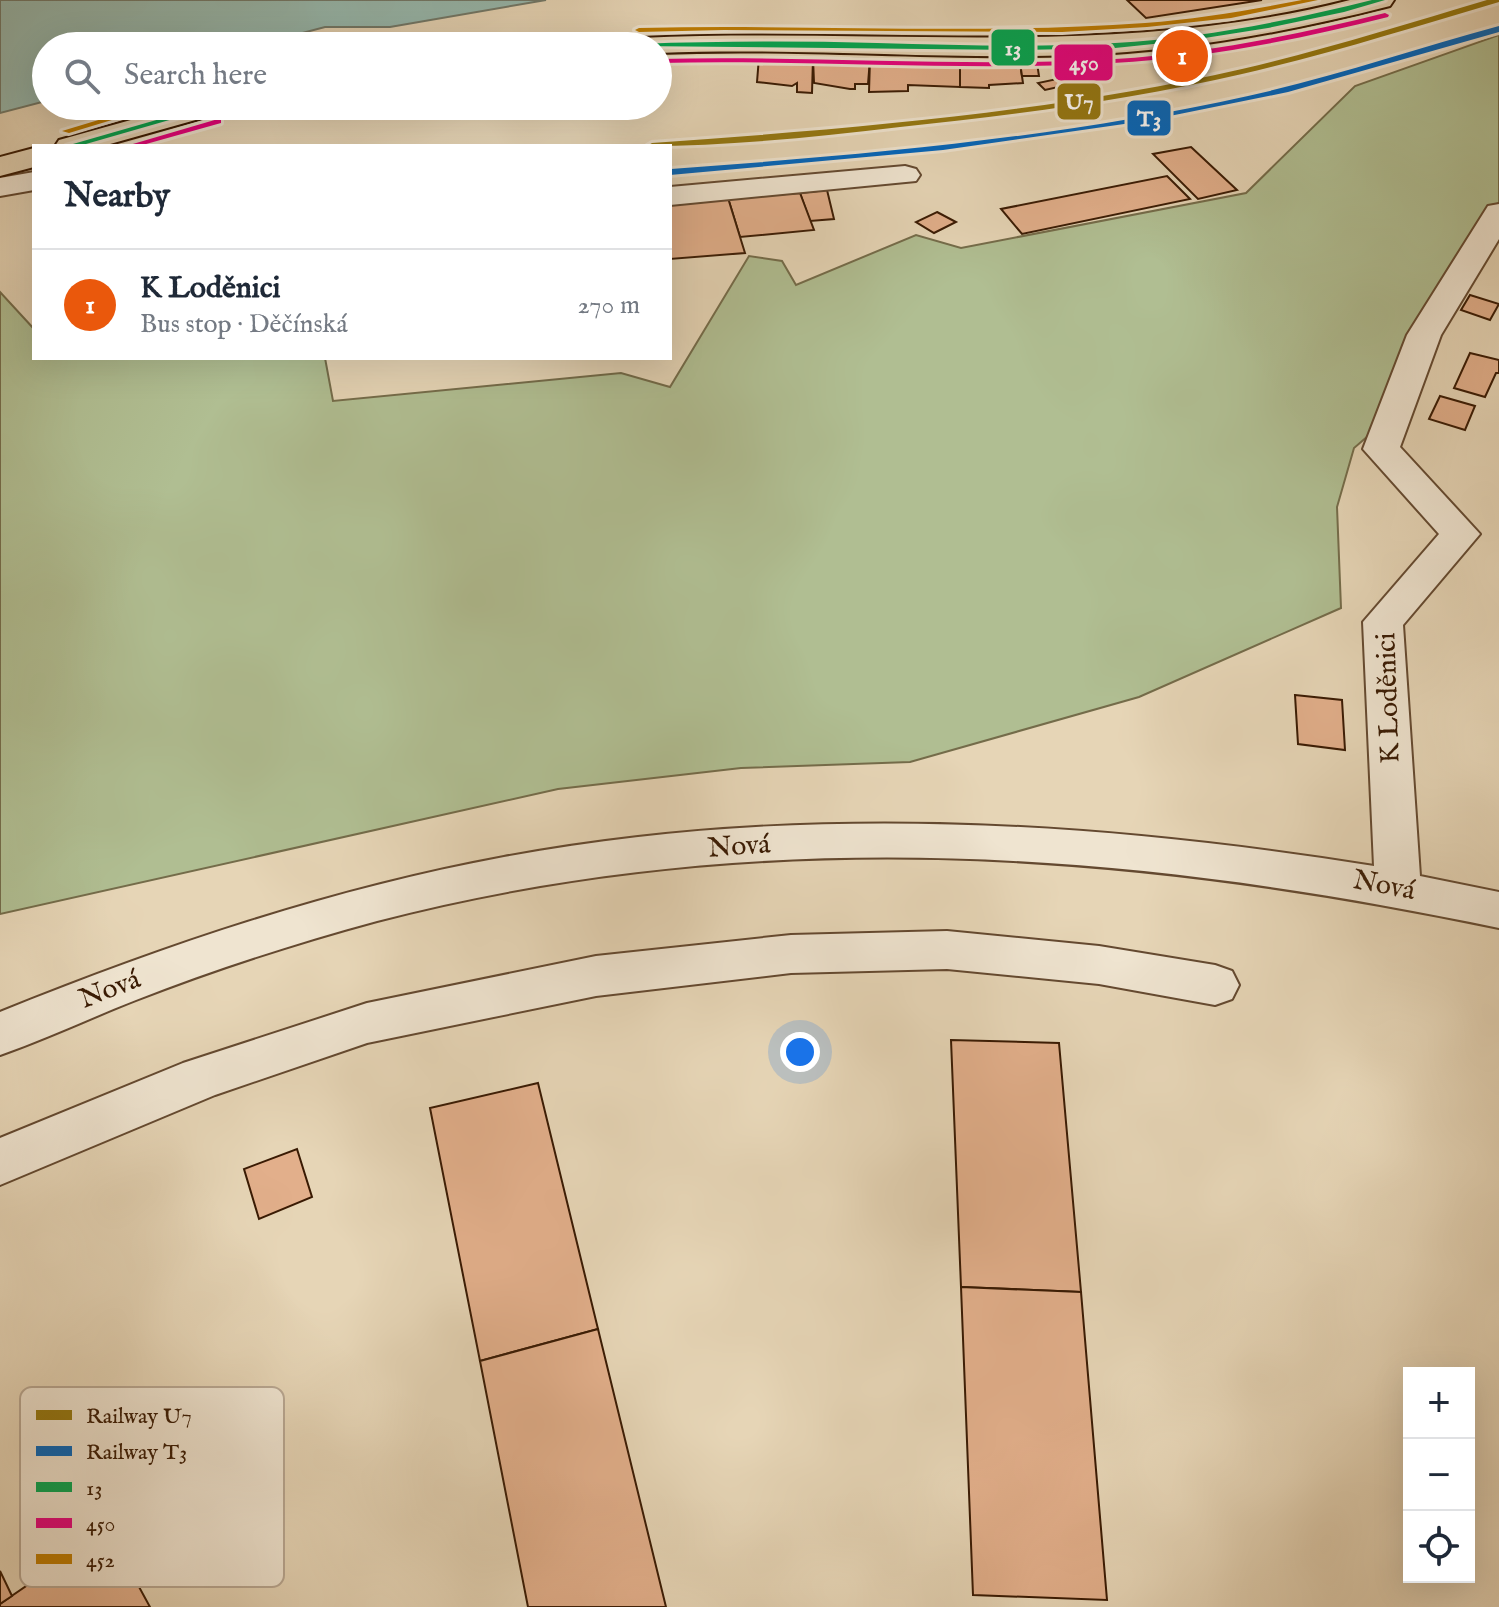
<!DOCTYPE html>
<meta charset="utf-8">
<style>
:root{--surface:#fff;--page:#f6f6f7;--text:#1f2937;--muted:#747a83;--line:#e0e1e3;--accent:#ea580c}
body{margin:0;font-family:"IM FELL English",serif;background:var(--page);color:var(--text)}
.controls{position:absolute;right:24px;bottom:24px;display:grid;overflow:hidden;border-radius:0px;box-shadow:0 8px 32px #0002}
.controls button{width:72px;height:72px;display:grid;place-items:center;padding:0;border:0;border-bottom:2px solid var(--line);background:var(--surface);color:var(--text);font:40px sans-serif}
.you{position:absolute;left:800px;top:1052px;width:28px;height:28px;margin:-20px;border:6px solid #fff;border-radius:50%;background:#1a73e8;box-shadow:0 0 0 12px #1a73e833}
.badge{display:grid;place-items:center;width:52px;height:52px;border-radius:50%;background:var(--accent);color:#fff;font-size:26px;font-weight:700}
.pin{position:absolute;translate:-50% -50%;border:4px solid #fff;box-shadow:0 2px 8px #0006}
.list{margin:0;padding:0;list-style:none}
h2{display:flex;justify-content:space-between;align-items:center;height:104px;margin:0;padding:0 32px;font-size:34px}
h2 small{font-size:26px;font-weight:400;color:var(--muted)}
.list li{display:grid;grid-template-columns:52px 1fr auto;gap:24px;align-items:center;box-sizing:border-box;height:112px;padding:0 32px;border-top:2px solid var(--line)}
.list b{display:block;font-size:30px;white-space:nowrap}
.list p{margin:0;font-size:26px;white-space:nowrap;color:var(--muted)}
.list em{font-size:26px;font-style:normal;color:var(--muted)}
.icon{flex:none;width:44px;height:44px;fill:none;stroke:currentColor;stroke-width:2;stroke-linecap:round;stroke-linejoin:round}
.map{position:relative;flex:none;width:1499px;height:1607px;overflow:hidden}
.search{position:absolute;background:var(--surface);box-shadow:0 8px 32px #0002;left:32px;top:32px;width:640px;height:88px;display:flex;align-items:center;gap:20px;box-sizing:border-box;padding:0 28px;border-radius:44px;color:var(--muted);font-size:30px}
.panel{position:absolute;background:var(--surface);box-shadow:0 8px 32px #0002;left:32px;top:144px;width:640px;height:216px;border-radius:0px}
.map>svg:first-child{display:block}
.green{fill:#b0be92;stroke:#746c4a;stroke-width:2}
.water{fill:#96b9af;stroke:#71796a;stroke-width:2}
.building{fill:#e2af8b;stroke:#391a03;stroke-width:2}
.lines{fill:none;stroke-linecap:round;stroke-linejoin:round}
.minor-casing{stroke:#644930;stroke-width:4}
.major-casing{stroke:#391a03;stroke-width:4}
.minor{fill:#efe4d0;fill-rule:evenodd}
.major{fill:#e6d5b6;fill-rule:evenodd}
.bus-1-casing{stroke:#efe4d0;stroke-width:6}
.bus-2-casing{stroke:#efe4d0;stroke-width:6}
.bus-3-casing{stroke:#efe4d0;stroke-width:6}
.bus-1{fill:#00a651;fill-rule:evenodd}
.bus-2{fill:#e5007d;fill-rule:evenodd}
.bus-3{fill:#be7c01;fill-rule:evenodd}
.rail-1-casing{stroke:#efe4d0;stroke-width:6}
.rail-2-casing{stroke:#efe4d0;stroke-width:6}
.rail-1{fill:#947710;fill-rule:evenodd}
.rail-2{fill:#0065bd;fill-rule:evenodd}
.labels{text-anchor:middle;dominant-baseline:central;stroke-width:6;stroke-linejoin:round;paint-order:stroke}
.street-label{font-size:28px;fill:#391a03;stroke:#efe4d0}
.key{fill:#efe4d0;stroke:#b8a792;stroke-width:2}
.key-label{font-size:22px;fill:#391a03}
.line-badge{stroke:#efe4d0;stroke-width:3}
.badge-label{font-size:22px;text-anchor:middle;font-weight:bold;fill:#fff}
</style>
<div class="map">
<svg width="1499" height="1607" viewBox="0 0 1499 1607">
<rect width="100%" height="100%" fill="#e6d5b6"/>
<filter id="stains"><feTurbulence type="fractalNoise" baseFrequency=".0025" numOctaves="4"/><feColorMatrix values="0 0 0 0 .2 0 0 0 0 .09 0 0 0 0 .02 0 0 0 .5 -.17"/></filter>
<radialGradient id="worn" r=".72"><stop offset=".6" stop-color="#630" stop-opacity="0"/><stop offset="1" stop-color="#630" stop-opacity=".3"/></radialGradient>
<!-- green -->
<polygon class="green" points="1499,35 1499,202 1383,423 1354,448 1337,507 1341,608 1139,697 910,762 741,768 558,789 0,914 0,292 34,329 34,358 325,358 333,401 621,373 670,387 749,256 782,261 796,285 916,235 961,248 1246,193 1355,86"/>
<!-- water -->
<polygon class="water" points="0,0 546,0 390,27 325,27 253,46 46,46 46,101 0,113"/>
<!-- building -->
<g class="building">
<polygon points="1127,0 1262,0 1146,18"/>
<polygon points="759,57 813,58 812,93 797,92 797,83 792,86 757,82"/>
<polygon points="813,58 870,59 868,84 855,84 855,89 850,89 814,83"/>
<polygon points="870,59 960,61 960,87 908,85 908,91 869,92"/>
<polygon points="960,61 1020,63 1023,83 989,85 989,88 960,87"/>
<polygon points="1020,63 1037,63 1039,76 1022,76"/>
<polygon points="1071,76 1076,83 1045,90 1038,83"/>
<polygon points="1191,147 1237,190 1198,199 1153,154"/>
<polygon points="1167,176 1190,199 1022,234 1001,209"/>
<polygon points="827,190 834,219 810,221 800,193"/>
<polygon points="800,193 814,230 740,237 728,198"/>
<polygon points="728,198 745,253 670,259 670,203"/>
<polygon points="937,212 956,222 934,233 916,222"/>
<polygon points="1470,295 1499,304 1490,320 1461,310"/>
<polygon points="1470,353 1499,360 1499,373 1496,373 1485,397 1454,388"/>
<polygon points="1440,396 1475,406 1465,430 1429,419"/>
<polygon points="1295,695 1342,700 1345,750 1298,744"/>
<polygon points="951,1040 1059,1043 1081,1292 961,1287"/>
<polygon points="538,1083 598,1329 480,1361 430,1108"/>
<polygon points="297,1149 312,1197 259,1219 244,1169"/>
<polygon points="961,1287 1081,1292 1107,1600 973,1595"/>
<polygon points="598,1329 666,1607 528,1607 480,1361"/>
<polygon points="108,1530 150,1607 0,1607 0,1604"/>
<polygon points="0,1571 12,1596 0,1604"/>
</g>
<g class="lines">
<defs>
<g id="minor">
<polygon points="905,166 916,169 920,175 916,181 670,205 670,187"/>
<polygon points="34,172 34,190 0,196 0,178"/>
<path d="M1499,204v35l-58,96 -41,112 80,87 -77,91 17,251 79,16v36c-377,-79 -745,-105 -1122,-7 -81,22 -162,48 -241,79 -46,18 -90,39 -136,55v-43c163,-66 331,-123 504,-155 290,-54 581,-37 870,9l-11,-244 76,-88 -76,-85 44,-114 81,-129z"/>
<polygon points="947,931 1099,946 1215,965 1232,971 1239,985 1232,999 1215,1005 1099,984 947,969 791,973 596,996 367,1043 215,1095 0,1185 0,1138 183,1063 367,1003 596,956 791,935"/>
</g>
<g id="major">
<path d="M1350,0h44l-4,6c-102,26 -206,45 -312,49 -140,5 -280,-8 -420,-2v-7h-32l4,-6 10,-2c237,-11 477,22 710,-38z"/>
<polygon points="181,106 228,106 224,112 103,146 55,146 59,140"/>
<polygon points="34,148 34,167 0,176 0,157"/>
</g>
</defs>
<!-- minor casing -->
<use href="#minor" class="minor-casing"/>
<!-- major casing -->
<use href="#major" class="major-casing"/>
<!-- minor -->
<use href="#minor" class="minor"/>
<!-- major -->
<use href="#major" class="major"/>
<defs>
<g id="bus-1">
<path d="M1372,0h13l-41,12 -76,16 -76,12 -77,8 -93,2 -386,-4 4,-2c79,-3 158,-3 237,-1 79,2 159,5 238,0 87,-5 173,-22 257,-43z"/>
<polygon points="205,106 218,106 79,146 66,146"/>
</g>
<g id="bus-2">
<path d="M1385,13l4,2 -1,2c-91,23 -182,41 -275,46 -152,9 -303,-4 -455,0v-4c152,-4 305,9 457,0 92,-6 181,-24 270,-46z"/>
<polygon points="218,119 221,119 221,123 139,146 126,146"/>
</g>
<g id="bus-3">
<path d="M1302,0h16l-87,18 -84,9 -85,5 -338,-2 -85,2 -4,-2 4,-2c169,-4 338,7 506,-5 53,-4 105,-13 157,-23z"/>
<polygon points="145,106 158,106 69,133 62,131"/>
</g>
</defs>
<!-- bus-1 casing -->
<use href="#bus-1" class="bus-1-casing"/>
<!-- bus-2 casing -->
<use href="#bus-2" class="bus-2-casing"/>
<!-- bus-3 casing -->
<use href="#bus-3" class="bus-3-casing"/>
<!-- bus-1 -->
<use href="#bus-1" class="bus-1"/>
<!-- bus-2 -->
<use href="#bus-2" class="bus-2"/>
<!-- bus-3 -->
<use href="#bus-3" class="bus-3"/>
<defs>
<path id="rail-1" d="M1487,0h12v2c-85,25 -170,52 -257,72 -113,26 -228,41 -342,53 -84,10 -171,19 -253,19l5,-3c197,-14 396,-30 590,-74 82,-19 164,-45 245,-69z"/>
<path id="rail-2" d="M1499,26v6l-211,60 -143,29 -202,29 -273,25 1,-6c193,-14 387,-31 577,-73 85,-19 167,-47 251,-70z"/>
</defs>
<!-- rail-1 casing -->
<use href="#rail-1" class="rail-1-casing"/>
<!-- rail-2 casing -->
<use href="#rail-2" class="rail-2-casing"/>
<!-- rail-1 -->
<use href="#rail-1" class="rail-1"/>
<!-- rail-2 -->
<use href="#rail-2" class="rail-2"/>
</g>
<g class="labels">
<!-- street labels -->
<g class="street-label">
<text transform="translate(1389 698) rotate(-92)">K Loděnici</text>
<text transform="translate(739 847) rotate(-4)">Nová</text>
<text transform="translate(1384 886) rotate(11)">Nová</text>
<text transform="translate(110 990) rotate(-21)">Nová</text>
</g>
</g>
<!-- legend -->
<rect x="20" y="1387" width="264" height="200" rx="12" class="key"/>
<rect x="36" y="1410" width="36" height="10" fill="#947710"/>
<rect x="36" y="1446" width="36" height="10" fill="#0065bd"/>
<rect x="36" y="1482" width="36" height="10" fill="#00a651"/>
<rect x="36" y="1518" width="36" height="10" fill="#e5007d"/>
<rect x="36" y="1554" width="36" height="10" fill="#be7c01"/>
<g class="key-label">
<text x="86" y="1423">Railway U7</text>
<text x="86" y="1459">Railway T3</text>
<text x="86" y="1495">13</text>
<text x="86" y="1531">450</text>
<text x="86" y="1567">452</text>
</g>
<g class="line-badge">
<rect x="990" y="28" width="46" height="39" rx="8" fill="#00a651"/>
<rect x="1053" y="43" width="61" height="39" rx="8" fill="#e5007d"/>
<rect x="1056" y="82" width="46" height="39" rx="8" fill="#947710"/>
<rect x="1126" y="99" width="46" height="38" rx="8" fill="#0065bd"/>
</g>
<g class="badge-label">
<text x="1013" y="55">13</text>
<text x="1084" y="70">450</text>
<text x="1079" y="109">U7</text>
<text x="1149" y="126">T3</text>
</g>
<rect width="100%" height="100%" filter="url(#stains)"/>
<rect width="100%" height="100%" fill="url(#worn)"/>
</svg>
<div class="controls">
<button>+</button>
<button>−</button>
<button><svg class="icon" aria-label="locate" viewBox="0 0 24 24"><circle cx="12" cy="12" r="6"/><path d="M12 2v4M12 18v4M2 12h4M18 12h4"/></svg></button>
</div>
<div class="you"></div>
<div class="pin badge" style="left:1182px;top:56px">1</div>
<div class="search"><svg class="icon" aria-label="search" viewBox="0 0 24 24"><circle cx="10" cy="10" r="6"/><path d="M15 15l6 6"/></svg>Search here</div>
<section class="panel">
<h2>Nearby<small></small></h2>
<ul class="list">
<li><span class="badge">1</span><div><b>K Loděnici</b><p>Bus stop · Děčínská</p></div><em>270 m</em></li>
</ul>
</section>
</div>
